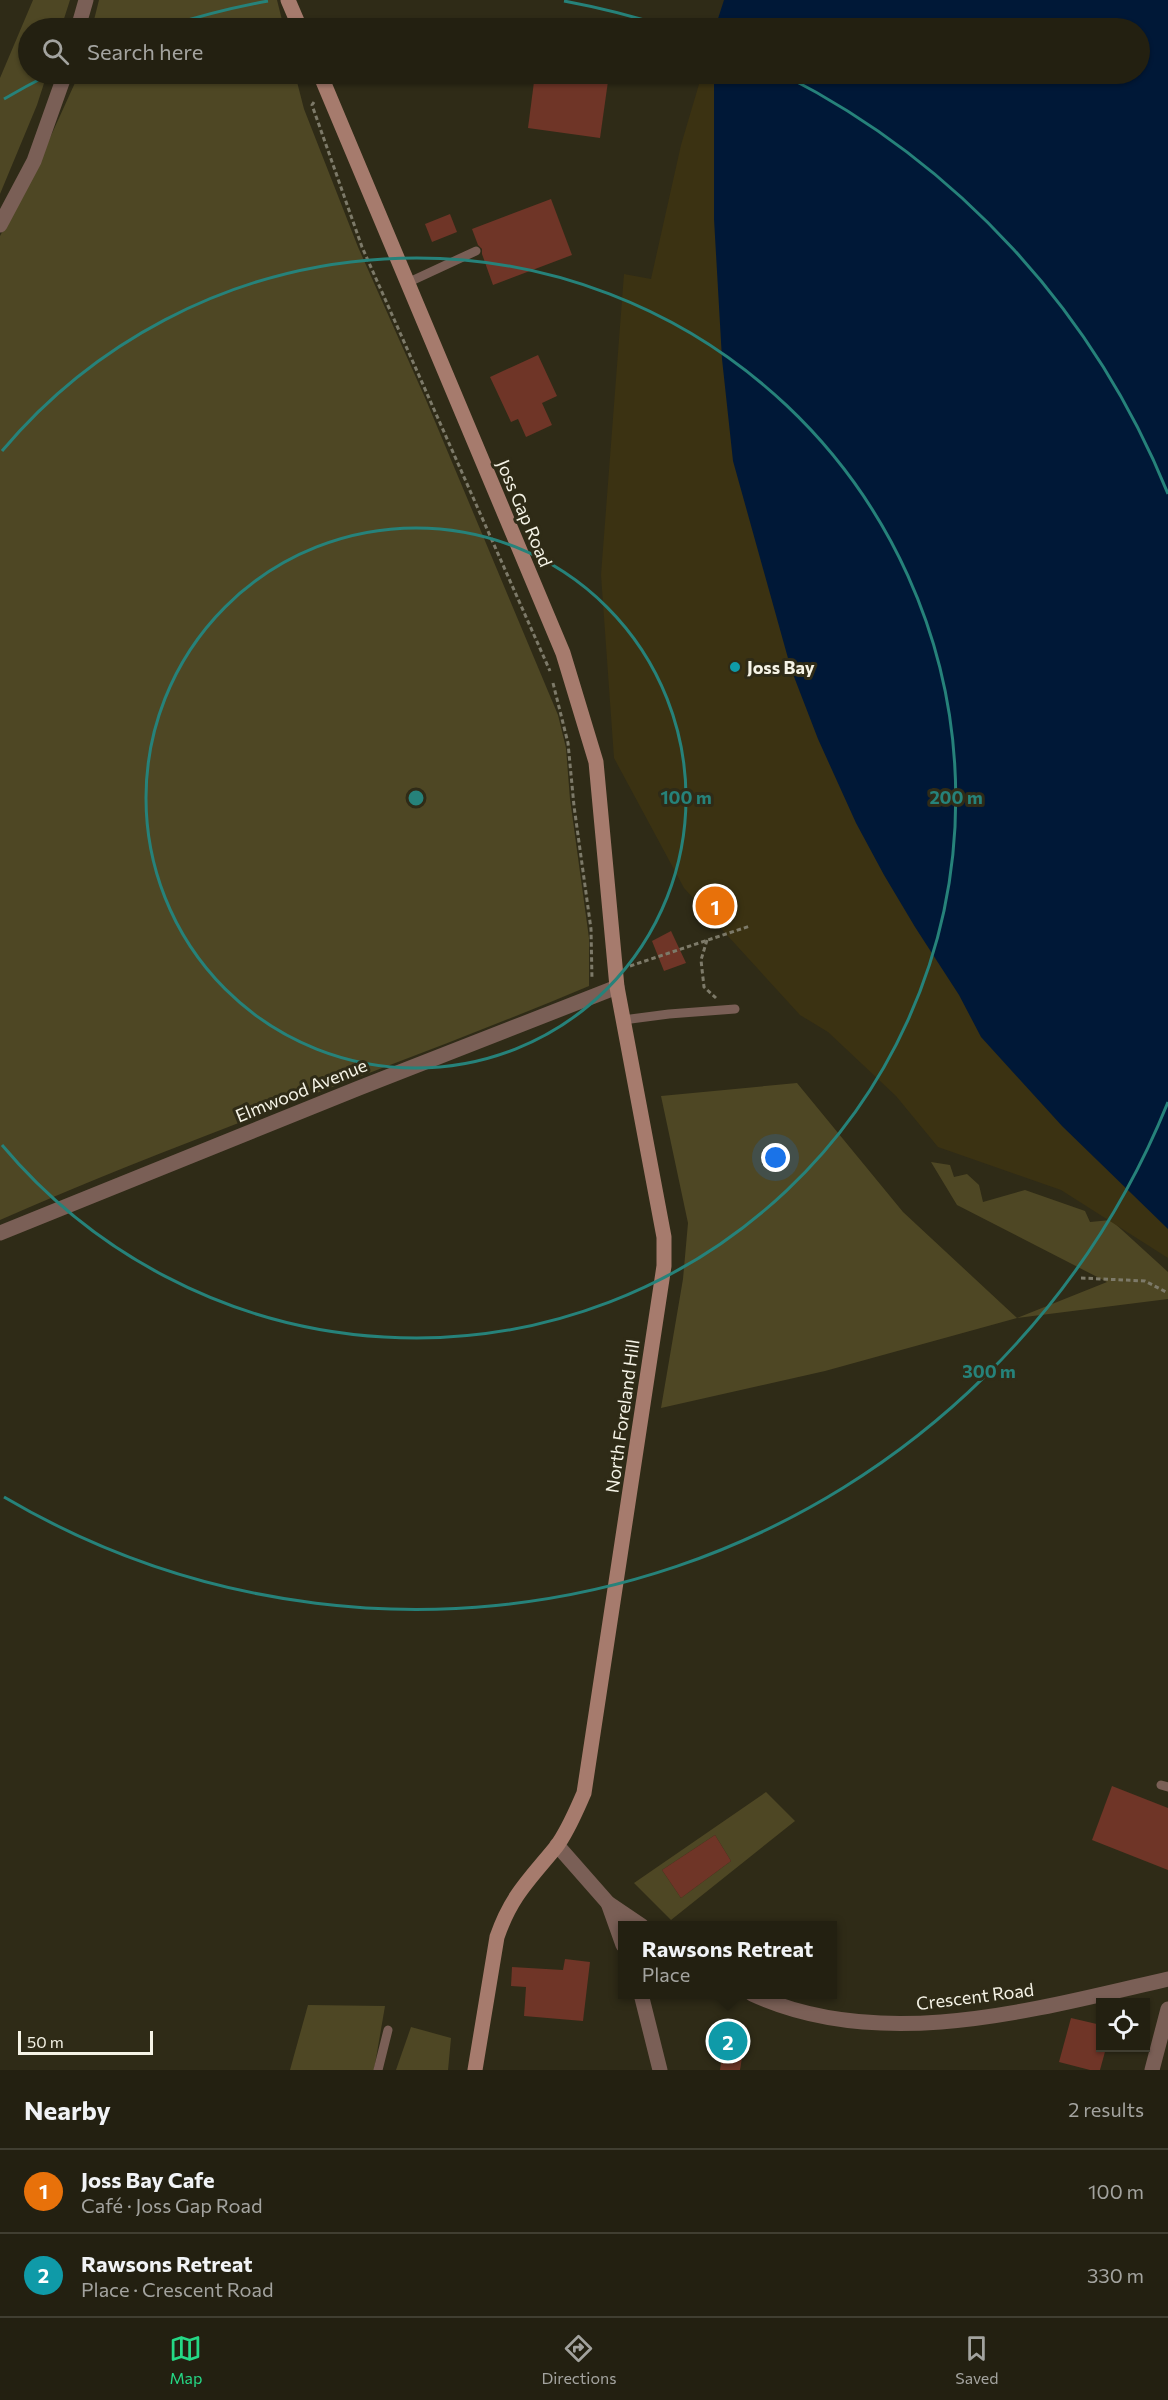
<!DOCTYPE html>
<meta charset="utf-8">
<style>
:root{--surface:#232011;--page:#2f2d1f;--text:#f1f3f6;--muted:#a3a39f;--line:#403e31;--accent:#25d886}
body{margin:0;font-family:Commissioner,sans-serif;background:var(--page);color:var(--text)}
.controls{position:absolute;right:18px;bottom:18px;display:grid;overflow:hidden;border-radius:0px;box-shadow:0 2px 4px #0004}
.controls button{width:54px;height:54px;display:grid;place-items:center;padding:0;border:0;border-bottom:2px solid var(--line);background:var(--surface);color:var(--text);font:30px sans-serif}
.scale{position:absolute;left:18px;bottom:15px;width:135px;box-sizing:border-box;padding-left:6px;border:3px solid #f5f3e6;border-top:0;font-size:16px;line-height:21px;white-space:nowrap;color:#f5f3e6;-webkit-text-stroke:4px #2f2b17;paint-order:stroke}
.you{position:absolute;left:776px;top:1158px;width:21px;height:21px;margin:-15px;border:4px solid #fff;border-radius:50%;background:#1a73e8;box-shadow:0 0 0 9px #1a73e833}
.badge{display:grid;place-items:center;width:39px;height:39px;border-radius:50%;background:var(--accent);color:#fff;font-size:20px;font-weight:700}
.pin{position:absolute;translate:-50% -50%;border:3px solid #fff;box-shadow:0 2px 6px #0006}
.popup{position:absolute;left:618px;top:1921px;width:219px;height:78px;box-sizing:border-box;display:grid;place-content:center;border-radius:0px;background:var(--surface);filter:drop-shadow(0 2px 4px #0005);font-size:20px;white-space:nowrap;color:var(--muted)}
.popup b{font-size:22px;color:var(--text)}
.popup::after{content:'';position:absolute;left:50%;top:100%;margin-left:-12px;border:12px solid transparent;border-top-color:var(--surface)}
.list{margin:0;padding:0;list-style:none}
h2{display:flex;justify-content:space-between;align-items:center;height:78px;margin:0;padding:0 24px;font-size:26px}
h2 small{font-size:20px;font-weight:400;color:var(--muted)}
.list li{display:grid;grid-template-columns:39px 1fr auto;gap:18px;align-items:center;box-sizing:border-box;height:84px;padding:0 24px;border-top:2px solid var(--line)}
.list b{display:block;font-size:22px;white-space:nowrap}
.list p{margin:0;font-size:20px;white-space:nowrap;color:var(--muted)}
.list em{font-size:20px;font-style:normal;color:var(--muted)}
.icon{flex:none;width:33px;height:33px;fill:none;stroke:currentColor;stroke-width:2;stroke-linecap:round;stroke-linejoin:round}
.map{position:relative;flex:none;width:1168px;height:2070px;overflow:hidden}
.search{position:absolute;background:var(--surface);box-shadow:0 2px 4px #0004;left:18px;right:18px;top:18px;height:66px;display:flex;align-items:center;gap:15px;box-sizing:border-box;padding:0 21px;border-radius:33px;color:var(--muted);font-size:22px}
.sheet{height:246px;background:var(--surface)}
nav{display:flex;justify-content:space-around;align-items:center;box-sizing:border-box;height:84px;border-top:2px solid var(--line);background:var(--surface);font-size:16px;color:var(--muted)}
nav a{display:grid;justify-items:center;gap:3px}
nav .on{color:var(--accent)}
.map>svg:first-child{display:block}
.green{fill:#4e4724;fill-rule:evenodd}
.sand{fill:#3b3212}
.water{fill:#001837}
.building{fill:#6f3527}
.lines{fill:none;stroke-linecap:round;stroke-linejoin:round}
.path{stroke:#7d7a69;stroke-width:3;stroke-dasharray:4.5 3;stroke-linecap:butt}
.service{stroke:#7a5f56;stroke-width:9}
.minor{stroke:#7a5f56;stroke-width:15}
.tertiary{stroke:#7a5f56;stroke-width:15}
.secondary{stroke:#a67b6d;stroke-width:15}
.ring{fill:none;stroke:#26827a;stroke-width:3}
.culture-dot{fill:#0f9aa8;stroke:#2f2b17;stroke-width:2}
.labels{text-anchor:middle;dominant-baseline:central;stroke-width:6;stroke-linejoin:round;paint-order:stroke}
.street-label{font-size:18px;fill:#f5f3e6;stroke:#2f2b17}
.poi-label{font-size:18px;font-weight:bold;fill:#f5f3e6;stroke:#2f2b17;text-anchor:start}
.centre{fill:#26827a;stroke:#2f2b17;stroke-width:3}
.ring-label{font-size:18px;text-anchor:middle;font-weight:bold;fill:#26827a;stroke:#2f2b17;stroke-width:6;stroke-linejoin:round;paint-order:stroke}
</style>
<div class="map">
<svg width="1168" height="2070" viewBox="0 0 1168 2070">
<rect width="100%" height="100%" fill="#2f2b17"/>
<!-- green -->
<g class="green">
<polygon points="33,0 70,0 61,28 28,28 28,74 47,74 37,105 0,194 0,78"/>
<polygon points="99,0 277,0 284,28 92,28"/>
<path d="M79,74h216l9,35 54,138 68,153 132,315 8,33 4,51 19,139v48c-195,82 -396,149 -589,234v-984l39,-74z"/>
<polygon points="797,1083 903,1212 1017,1318 1107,1282 957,1205 931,1162 950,1165 954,1177 967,1174 979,1185 983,1202 1025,1190 1085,1211 1090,1222 1111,1220 1168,1272 1168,1299 1017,1318 825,1371 661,1408 683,1279 688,1223 661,1096"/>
<path d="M766,1792l29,29 -124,99 -37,-37zM715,1835l16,26 -50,37 -19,-28z"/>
<polygon points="308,2005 385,2006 374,2070 290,2070"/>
<polygon points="411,2027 451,2038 448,2070 396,2070"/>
</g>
<!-- sand -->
<polygon class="sand" points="702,74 721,74 1168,1184 1168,1258 1061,1190 938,1147 896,1096 828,1032 800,1015 684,888 614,758 601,575 624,274 651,279 681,145"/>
<!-- water -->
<polygon class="water" points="724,0 1168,0 1168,1229 1062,1126 981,1037 959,995 915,927 884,875 856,823 818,739 791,669 733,461 722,359 714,219 714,74 1140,74 1140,28 715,28"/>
<!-- building -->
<g class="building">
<polygon points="535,74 609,74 600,138 528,128"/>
<polygon points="551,199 572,255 493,285 482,254 482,249 478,245 472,229"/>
<polygon points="450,214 457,232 432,242 425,224"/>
<polygon points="538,355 557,396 542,403 552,425 526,437 518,419 511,422 490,377"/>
<polygon points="710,889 732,911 720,923 698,901"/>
<polygon points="671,931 686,963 664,971 652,941"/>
<polygon points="1112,1786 1168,1808 1168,1870 1092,1840"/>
<polygon points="715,1835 731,1861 681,1898 662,1870"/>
<polygon points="565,1959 590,1962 583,2021 524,2016 526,1987 511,1986 512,1967 563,1970"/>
<polygon points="1071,2018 1101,2025 1101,2048 1106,2048 1100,2070 1090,2070 1059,2062"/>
<polygon points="715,2022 747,2027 740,2070 720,2070 722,2056 710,2054"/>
</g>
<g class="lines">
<!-- path -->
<g class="path">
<polyline points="314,102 312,105 362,247 550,671"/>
<polyline points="553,683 568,743 574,806 591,929 592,979"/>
<polyline points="707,940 701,960 704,987 716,998"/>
<polyline points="630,966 750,926"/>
<polyline points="1081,1278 1145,1281 1168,1293"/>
</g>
<!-- service -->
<g class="service">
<polyline points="407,283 476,251"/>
<polyline points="623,1020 669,1014 735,1009"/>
<polyline points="1161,1785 1168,1787"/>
<polyline points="378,2070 388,2030"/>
</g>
<!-- minor -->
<g class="minor">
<polyline points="78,28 86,0"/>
<polyline points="0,225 34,161 65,74"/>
<polyline points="557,1845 608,1903 642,1926"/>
<polyline points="608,1903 623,1945"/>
<polyline points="641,1994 660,2070"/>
<path d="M752,1994c129,60 285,15 416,-15"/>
<polyline points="1152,2070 1168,2009"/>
</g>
<!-- tertiary -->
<polyline class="tertiary" points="0,1233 359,1088 617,987"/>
<!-- secondary -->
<g class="secondary">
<polyline points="288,0 300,28"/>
<path d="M320,74l243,579 33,109 21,225 47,250v29l-80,527c-8,18 -16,38 -28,54 -27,33 -45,49 -59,90l-22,133"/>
</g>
</g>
<!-- distance rings -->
<g class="ring">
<circle cx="416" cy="798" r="270"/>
<path d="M2 451A540 540 0 1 1 2 1145"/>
<path d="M1168 1102A811 811 0 0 1 4 1497M4 99A811 811 0 0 1 48 75M165 27A811 811 0 0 1 268 1M564 1A811 811 0 0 1 667 27M784 75A811 811 0 0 1 1168 494"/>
</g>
<!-- markers -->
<circle class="culture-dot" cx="735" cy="667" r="6"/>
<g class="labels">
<!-- street labels -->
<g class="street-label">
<text transform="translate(525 513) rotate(67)">Joss Gap Road</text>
<text transform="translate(301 1090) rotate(-22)">Elmwood Avenue</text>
<text transform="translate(622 1416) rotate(-82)">North Foreland Hill</text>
<text transform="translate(975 1996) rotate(-7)">Crescent Road</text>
</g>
<!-- poi labels -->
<g class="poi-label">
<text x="747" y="667">Joss Bay</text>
</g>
</g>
<circle cx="416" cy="798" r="9" class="centre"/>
<g class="ring-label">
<text x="686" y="804">100 m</text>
<text x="956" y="804">200 m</text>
<text x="989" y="1378">300 m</text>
</g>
</svg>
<div class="controls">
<button><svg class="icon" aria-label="locate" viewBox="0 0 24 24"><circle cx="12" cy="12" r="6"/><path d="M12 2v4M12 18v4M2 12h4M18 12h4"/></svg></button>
</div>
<div class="scale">50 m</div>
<div class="you"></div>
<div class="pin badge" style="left:715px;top:906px;background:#e8710a">1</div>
<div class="pin badge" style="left:728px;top:2041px;background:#0f9aa8">2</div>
<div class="popup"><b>Rawsons Retreat</b>Place</div>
<div class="search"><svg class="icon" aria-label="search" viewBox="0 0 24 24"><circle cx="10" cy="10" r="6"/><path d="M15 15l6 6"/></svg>Search here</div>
</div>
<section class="sheet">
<h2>Nearby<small>2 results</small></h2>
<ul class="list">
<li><span class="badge" style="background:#e8710a">1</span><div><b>Joss Bay Cafe</b><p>Café · Joss Gap Road</p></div><em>100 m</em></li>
<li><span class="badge" style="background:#0f9aa8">2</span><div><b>Rawsons Retreat</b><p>Place · Crescent Road</p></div><em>330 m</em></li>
</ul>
</section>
<nav>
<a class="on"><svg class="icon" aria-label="map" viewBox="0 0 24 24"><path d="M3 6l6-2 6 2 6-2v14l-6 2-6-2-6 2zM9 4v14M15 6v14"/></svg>Map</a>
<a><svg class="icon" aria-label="directions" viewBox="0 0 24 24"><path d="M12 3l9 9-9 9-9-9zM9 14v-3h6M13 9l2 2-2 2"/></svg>Directions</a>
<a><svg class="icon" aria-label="saved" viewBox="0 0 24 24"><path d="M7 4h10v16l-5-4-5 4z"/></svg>Saved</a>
</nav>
